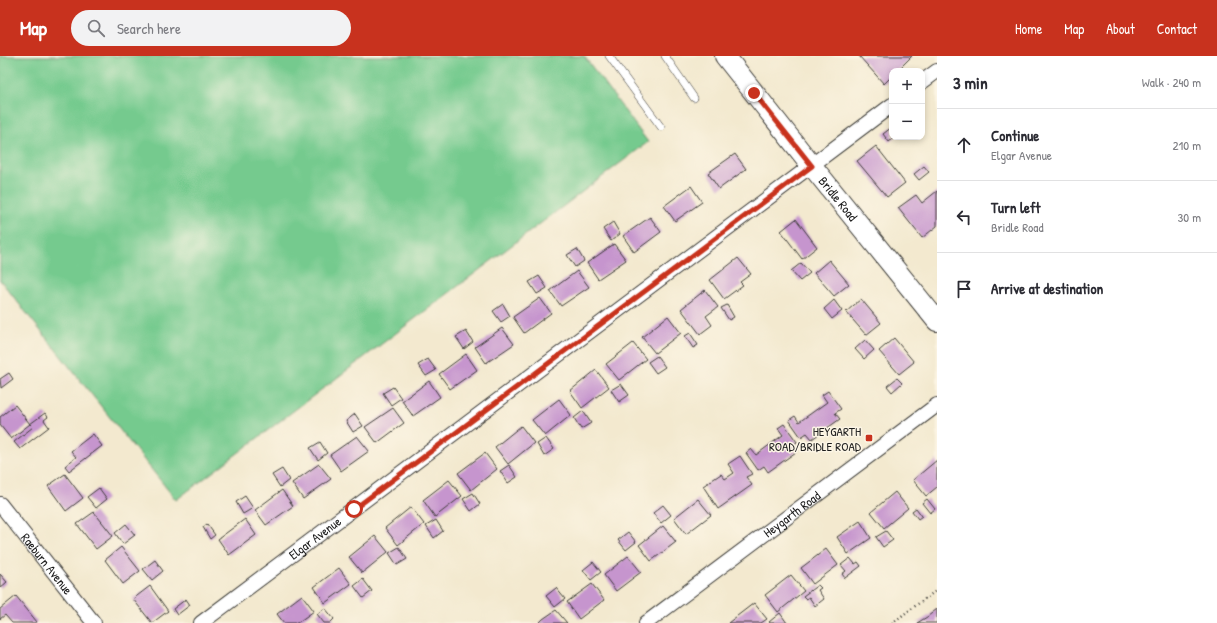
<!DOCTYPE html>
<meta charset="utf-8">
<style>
:root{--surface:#fff;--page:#f2f2f3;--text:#2b2b33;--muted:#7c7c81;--line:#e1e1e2;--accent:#c8321e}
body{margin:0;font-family:"Patrick Hand",sans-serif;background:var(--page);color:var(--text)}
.controls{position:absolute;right:12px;top:12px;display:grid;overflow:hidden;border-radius:8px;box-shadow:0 2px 6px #0003}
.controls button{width:36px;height:36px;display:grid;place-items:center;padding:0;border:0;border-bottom:1px solid var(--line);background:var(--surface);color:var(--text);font:20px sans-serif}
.stop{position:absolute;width:12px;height:12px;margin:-9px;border:3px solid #c8321e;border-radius:50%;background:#fff}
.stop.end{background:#c8321e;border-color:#fff;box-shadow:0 1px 4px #0008}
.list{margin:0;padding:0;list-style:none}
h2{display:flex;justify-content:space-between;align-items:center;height:52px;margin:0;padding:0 16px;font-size:17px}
h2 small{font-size:13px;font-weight:400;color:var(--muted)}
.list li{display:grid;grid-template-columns:26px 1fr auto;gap:12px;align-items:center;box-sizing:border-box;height:72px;padding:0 16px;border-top:1px solid var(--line)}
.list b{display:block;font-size:15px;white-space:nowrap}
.list p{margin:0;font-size:13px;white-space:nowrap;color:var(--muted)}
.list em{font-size:13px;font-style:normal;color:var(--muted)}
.icon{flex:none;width:22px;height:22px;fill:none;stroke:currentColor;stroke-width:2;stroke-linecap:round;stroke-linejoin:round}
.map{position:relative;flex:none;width:937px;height:567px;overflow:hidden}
header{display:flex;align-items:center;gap:24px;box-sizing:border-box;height:56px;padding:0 20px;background:var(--accent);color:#fff}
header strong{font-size:19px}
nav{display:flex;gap:22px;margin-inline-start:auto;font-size:14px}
.search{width:280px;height:36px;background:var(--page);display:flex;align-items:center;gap:10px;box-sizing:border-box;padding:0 14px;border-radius:22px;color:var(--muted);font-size:15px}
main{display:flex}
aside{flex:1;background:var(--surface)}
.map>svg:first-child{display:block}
.green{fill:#75ca8e;stroke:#487355}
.building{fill:#c695ce}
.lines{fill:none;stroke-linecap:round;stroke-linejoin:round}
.lane-casing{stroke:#3c3b37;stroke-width:8}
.street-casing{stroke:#3c3b37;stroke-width:16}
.secondary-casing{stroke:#3c3b37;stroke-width:22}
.path{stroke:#3c3b37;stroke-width:2.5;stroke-dasharray:1 3;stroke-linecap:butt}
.lane{stroke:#fff;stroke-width:7}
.street{stroke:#fff;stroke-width:14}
.secondary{stroke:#fff;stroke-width:20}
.route{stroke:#c8321e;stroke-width:5}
.poi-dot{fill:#c8321e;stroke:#fcf5e5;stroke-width:1.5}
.labels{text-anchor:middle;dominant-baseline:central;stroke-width:3;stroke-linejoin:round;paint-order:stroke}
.street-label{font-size:13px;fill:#1c1c1c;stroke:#fcf5e5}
.poi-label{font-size:13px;fill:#1c1c1c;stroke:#fcf5e5;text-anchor:end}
</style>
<header>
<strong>Map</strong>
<div class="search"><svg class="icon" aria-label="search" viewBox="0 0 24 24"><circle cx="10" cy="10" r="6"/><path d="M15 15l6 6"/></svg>Search here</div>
<nav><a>Home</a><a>Map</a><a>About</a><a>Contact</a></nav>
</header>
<main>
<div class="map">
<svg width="937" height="567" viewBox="0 0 937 567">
<rect width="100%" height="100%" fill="#fcf5e5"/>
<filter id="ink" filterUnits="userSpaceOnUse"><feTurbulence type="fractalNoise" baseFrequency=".025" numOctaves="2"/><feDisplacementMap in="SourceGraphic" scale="8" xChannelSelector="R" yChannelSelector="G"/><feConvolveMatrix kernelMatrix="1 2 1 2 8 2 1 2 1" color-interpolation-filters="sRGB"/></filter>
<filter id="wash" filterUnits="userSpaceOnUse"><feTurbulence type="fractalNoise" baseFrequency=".012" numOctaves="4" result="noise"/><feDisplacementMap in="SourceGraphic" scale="16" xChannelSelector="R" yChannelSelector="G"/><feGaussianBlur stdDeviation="0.9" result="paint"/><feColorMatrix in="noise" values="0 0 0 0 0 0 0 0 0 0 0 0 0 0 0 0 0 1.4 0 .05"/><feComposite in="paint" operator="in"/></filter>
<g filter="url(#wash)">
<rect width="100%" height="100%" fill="#f3e9cf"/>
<!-- green -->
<polygon class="green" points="0,0 584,0 648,86 176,444 0,224"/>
<g id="blocks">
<!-- building -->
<g class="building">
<polygon points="859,0 912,0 897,15 892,15 892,20 884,28"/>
<polygon points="892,71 892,81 895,81 889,86 883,78"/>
<polygon points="876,90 905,127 887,141 857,105"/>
<polygon points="735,98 746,113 719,133 708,117"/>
<polygon points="924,110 929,116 919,124 914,118"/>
<polygon points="691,130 702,146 675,165 664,150"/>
<polygon points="937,135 937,170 922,182 898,152 916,139 922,147"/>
<polygon points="650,161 661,176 634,196 623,180"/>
<polygon points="796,163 817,191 802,203 781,175"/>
<polygon points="613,166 620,178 611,185 603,173"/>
<polygon points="614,188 626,204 598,223 587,207"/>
<polygon points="577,193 584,205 575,211 567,199"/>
<polygon points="738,202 751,218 740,226 743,229 724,243 710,224"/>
<polygon points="829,204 849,228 834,240 814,217"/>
<polygon points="801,207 810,217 800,225 791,215"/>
<polygon points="577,215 589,231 561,250 550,235"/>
<polygon points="539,220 547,232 537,238 529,226"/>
<polygon points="705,234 718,251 706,260 712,269 700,278 681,253"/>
<polygon points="540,242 551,257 524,277 513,261"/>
<polygon points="861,243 881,267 866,279 846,256"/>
<polygon points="834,244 842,255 832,263 824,253"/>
<polygon points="503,248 510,260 501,266 493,255"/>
<polygon points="727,249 734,261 729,264 721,252"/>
<polygon points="668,260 681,277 655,297 642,281"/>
<polygon points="502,272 514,288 486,307 475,291"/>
<polygon points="466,275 473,286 464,293 456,281"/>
<polygon points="690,277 698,289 693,292 685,280"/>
<polygon points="894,282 914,306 899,318 879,295"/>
<polygon points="865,284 874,294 864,303 855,293"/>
<polygon points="633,287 646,303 619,324 606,308"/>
<polygon points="466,298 477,314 450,333 439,318"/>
<polygon points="657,300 665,311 656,317 648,306"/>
<polygon points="428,303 436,314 426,320 418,309"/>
<polygon points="596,314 609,331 582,352 570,335"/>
<polygon points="9,317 13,323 1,332 0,323"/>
<polygon points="897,322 902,327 892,336 887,330"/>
<polygon points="429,325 440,341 413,360 402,345"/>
<polygon points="621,328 629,339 619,346 611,334"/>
<polygon points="393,331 401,342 391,349 383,337"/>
<polygon points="828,335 841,353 835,357 840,363 812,383 807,377 801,381 789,364 795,360 799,366 827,346 822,339"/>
<polygon points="559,343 571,359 545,380 532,364"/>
<polygon points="15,349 30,368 11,383 0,369 0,361"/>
<polygon points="393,352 404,367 377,387 365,371"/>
<polygon points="583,355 591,367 581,373 574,362"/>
<polygon points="45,357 48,361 44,364 49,371 20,393 14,386 33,371 30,368"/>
<polygon points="355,358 363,370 353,376 346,365"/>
<polygon points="784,368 797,386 792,390 796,396 768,416 764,410 758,414 746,397 751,393 756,399 783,379 778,372"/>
<polygon points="521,370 534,387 508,408 495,391"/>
<polygon points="93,378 102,390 69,415 65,410 76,401 71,395"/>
<polygon points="357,380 369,395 341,415 330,399"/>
<polygon points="546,382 554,393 544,400 537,388"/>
<polygon points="320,386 327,397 318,404 310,392"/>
<polygon points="485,397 497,413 471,434 458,417"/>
<polygon points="740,400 752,418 746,421 752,429 718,453 703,430 721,418 725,423 734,417 728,408"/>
<polygon points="937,404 937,431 926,440 913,424"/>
<polygon points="319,408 331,423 303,443 292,427"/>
<polygon points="509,409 517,421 508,427 500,415"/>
<polygon points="282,413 289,424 280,431 272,419"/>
<polygon points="65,418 83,442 66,455 48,430"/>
<polygon points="449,424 462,440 435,461 423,444"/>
<polygon points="99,432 107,443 96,452 87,441"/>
<polygon points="282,434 293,450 266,469 255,454"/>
<polygon points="895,436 908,452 884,472 871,456"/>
<polygon points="473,437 480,448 471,455 463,443"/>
<polygon points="245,440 253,452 243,458 236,446"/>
<polygon points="698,443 711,459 686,478 674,462"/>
<polygon points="927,443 935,453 930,457 922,447"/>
<polygon points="663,449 671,459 661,467 653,457"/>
<polygon points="411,451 424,468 398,489 385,472"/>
<polygon points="916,452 922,460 918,463 912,455"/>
<polygon points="94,456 113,480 96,493 77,468"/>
<polygon points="245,463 256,479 229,499 218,483"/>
<polygon points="436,464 443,475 434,482 426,470"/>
<polygon points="860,465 871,482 848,498 837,481"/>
<polygon points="126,468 135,479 123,488 115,477"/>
<polygon points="207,468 215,479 210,483 203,471"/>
<polygon points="663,470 676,486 651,505 639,489"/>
<polygon points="886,475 893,484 883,491 876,481"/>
<polygon points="628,476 636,486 626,494 618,484"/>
<polygon points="375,480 388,496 362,517 349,501"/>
<polygon points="121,491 140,515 123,528 105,504"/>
<polygon points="399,491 407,503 397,509 389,497"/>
<polygon points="826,493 838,509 813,528 801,512"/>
<polygon points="628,500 641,516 616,535 604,519"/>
<polygon points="850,502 855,508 858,506 861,510 845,522 842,518 846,515 841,509"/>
<polygon points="155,504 163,515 152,524 143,513"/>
<polygon points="593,506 601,516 591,524 583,514"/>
<polygon points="339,512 351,528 325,547 314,531"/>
<polygon points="0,518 7,526 0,532"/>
<polygon points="791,519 804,535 778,556 765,539"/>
<polygon points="363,523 372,535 363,542 354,530"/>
<polygon points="592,528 604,544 579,563 567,546"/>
<polygon points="818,529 821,532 818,534 824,543 815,550 809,541 806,543 803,540"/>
<polygon points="150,530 168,555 152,567 133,543"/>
<polygon points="556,532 565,543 555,551 546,540"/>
<polygon points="302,539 314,555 297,567 284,567 277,558"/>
<polygon points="16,540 37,566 36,567 12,567 5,559 0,563 0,553"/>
<polygon points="186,543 190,549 177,559 173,553"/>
<polygon points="754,547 767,563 761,567 728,567"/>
<polygon points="325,552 334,563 330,567 324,567 317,558"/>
<polygon points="937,553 937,567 917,567 927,561"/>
<polygon points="556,554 567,567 539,567 543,563"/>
<polygon points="780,557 787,567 770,567 769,566"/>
</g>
</g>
</g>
<g filter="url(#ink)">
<use href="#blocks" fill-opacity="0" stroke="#3c3b37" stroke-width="1"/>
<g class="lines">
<defs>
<g id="lane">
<polyline points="609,0 661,71"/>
<polyline points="665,0 694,42"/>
</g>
<g id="street">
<polyline points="922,26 937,15"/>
<path id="s1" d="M0,448l94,119"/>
<path id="s2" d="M201,567l691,-518"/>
<path id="s3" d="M646,567l291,-218"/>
</g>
<g id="secondary">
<path id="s4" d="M725,0l87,110 125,155"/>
</g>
</defs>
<!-- lane casing -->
<use href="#lane" class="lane-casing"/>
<!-- street casing -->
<use href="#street" class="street-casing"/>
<!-- secondary casing -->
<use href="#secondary" class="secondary-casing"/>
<!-- path -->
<polyline class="path" points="892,567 937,534"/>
<!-- lane -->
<use href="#lane" class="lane"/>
<!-- street -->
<use href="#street" class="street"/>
<!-- secondary -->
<use href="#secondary" class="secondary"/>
</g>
</g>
<g class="lines" filter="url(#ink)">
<!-- route -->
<polyline class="route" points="354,453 812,110 754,37"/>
</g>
<!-- markers -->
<rect class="poi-dot" x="865" y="378" width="8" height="8" rx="2"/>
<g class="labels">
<!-- street labels -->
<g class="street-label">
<text stroke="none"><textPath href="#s4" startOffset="182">Bridle Road</textPath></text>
<text stroke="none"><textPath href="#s3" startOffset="182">Heygarth Road</textPath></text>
<text stroke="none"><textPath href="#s2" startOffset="142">Elgar Avenue</textPath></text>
<text stroke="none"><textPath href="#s1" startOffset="76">Raeburn Avenue</textPath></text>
</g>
<!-- poi labels -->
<g class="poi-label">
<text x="861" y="375">HEYGARTH<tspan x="861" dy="15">ROAD/BRIDLE ROAD</tspan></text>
</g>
</g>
</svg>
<div class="controls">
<button>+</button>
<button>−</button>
</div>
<div class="stop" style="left:354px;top:453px"></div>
<div class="stop end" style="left:754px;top:37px"></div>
</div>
<aside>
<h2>3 min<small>Walk · 240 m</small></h2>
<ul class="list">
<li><svg class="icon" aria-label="ahead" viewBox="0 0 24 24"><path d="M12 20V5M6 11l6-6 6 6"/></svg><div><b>Continue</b><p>Elgar Avenue</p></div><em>210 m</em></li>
<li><svg class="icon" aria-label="left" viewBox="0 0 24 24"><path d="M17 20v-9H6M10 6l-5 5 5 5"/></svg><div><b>Turn left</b><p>Bridle Road</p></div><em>30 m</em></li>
<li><svg class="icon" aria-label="arrive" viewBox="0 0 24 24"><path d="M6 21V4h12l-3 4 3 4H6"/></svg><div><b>Arrive at destination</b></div></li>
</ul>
</aside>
</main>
